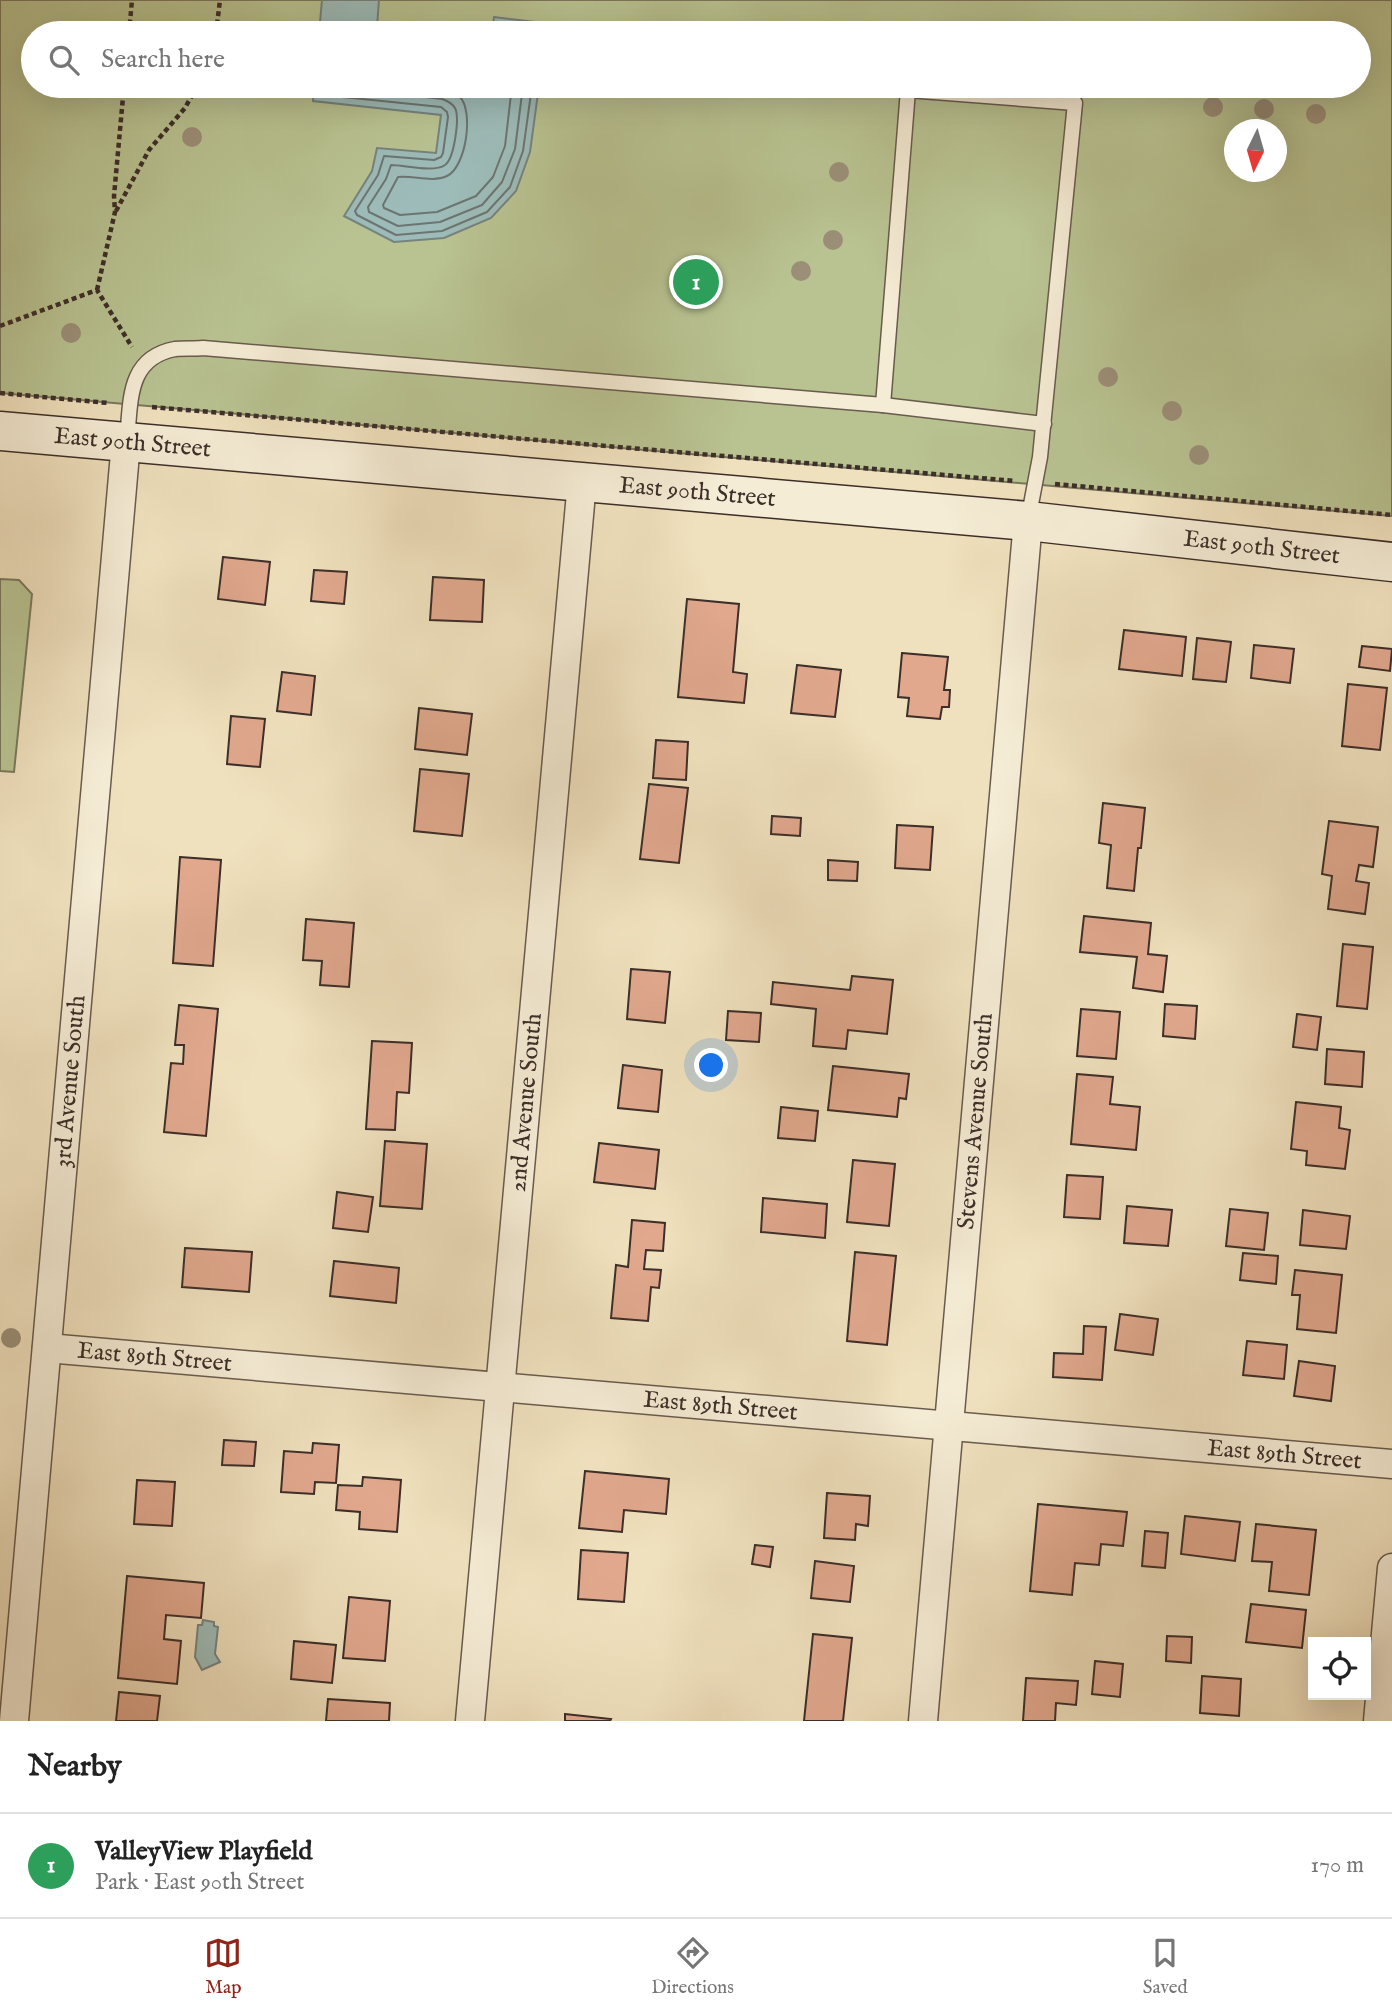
<!DOCTYPE html>
<meta charset="utf-8">
<style>
:root{--surface:#fff;--page:#f6f6f6;--text:#222;--muted:#767676;--line:#e0e0e0;--accent:#8f2418}
body{margin:0;font-family:"IM FELL English",serif;background:var(--page);color:var(--text)}
.controls{position:absolute;right:21px;bottom:21px;display:grid;overflow:hidden;border-radius:0px;box-shadow:0 7px 28px #0002}
.controls button{width:63px;height:63px;display:grid;place-items:center;padding:0;border:0;border-bottom:2px solid var(--line);background:var(--surface);color:var(--text);font:35px sans-serif}
.compass{position:absolute;left:1224px;top:119px;width:63px;height:63px;border-radius:50%;background:var(--surface);box-shadow:0 7px 28px #0002;rotate:185deg}
.you{position:absolute;left:712px;top:1066px;width:24px;height:24px;margin:-18px;border:5px solid #fff;border-radius:50%;background:#1a73e8;box-shadow:0 0 0 10px #1a73e833}
.badge{display:grid;place-items:center;width:46px;height:46px;border-radius:50%;background:var(--accent);color:#fff;font-size:23px;font-weight:700}
.pin{position:absolute;translate:-50% -50%;border:4px solid #fff;box-shadow:0 2px 7px #0006}
.list{margin:0;padding:0;list-style:none}
h2{display:flex;justify-content:space-between;align-items:center;height:91px;margin:0;padding:0 28px;font-size:30px}
h2 small{font-size:23px;font-weight:400;color:var(--muted)}
.list li{display:grid;grid-template-columns:46px 1fr auto;gap:21px;align-items:center;box-sizing:border-box;height:105px;padding:0 28px;border-top:2px solid var(--line)}
.list b{display:block;font-size:26px;white-space:nowrap}
.list p{margin:0;font-size:23px;white-space:nowrap;color:var(--muted)}
.list em{font-size:23px;font-style:normal;color:var(--muted)}
.icon{flex:none;width:38px;height:38px;fill:none;stroke:currentColor;stroke-width:2;stroke-linecap:round;stroke-linejoin:round}
.map{position:relative;flex:none;width:1392px;height:1721px;overflow:hidden}
.search{position:absolute;background:var(--surface);box-shadow:0 7px 28px #0002;left:21px;right:21px;top:21px;height:77px;display:flex;align-items:center;gap:18px;box-sizing:border-box;padding:0 24px;border-radius:38px;color:var(--muted);font-size:26px}
.sheet{height:196px;background:var(--surface)}
nav{display:flex;justify-content:space-around;align-items:center;box-sizing:border-box;height:98px;border-top:2px solid var(--line);background:var(--surface);font-size:19px;color:var(--muted)}
nav a{display:grid;justify-items:center;gap:4px}
nav .on{color:var(--accent)}
.map>svg:first-child{display:block}
.green{fill:#b9c392;stroke:#7a785e;stroke-width:2;fill-rule:evenodd}
.water{fill:#9dbcb9;stroke:#76837f;stroke-width:2}
.lines{fill:none;stroke-linecap:round;stroke-linejoin:round}
.shore{stroke:#6c7571;stroke-width:2}
.building{fill:#e1a88e;stroke:#3c2e29;stroke-width:2}
.lane-casing{stroke:#695b4e;stroke-width:17}
.street-casing{stroke:#695b4e;stroke-width:31}
.secondary-casing{stroke:#3c2e29;stroke-width:41}
.path{stroke:#3c2e29;stroke-width:4.5;stroke-dasharray:5 3.5;stroke-linecap:butt}
.lane{stroke:#f5ecd5;stroke-width:14}
.street{stroke:#f5ecd5;stroke-width:28}
.secondary{stroke:#f5ecd5;stroke-width:38}
.tree{fill:#9b8f78}
.labels{text-anchor:middle;dominant-baseline:central;stroke-width:5;stroke-linejoin:round;paint-order:stroke}
.street-label{font-size:24px;fill:#3c2e29;stroke:#f5ecd5}
</style>
<div class="map">
<svg width="1392" height="1721" viewBox="0 0 1392 1721">
<rect width="100%" height="100%" fill="#f0e1be"/>
<filter id="stains"><feTurbulence type="fractalNoise" baseFrequency=".00286" numOctaves="4"/><feColorMatrix values="0 0 0 0 .2 0 0 0 0 .09 0 0 0 0 .02 0 0 0 .5 -.17"/></filter>
<radialGradient id="worn" r=".72"><stop offset=".6" stop-color="#630" stop-opacity="0"/><stop offset="1" stop-color="#630" stop-opacity=".3"/></radialGradient>
<!-- green -->
<g class="green">
<path d="M0,0h1392v516l-1392,-123zM33,33h1326v53h-1326zM1234,130h42v42h-42z"/>
<polygon points="0,579 19,580 32,594 14,772 0,771"/>
</g>
<!-- water -->
<g class="water">
<polygon points="322,0 379,0 377,27 427,33 319,33"/>
<polygon points="494,17 543,23 543,33 492,33"/>
<polygon points="314,86 539,86 530,152 516,191 491,218 444,238 394,242 344,216 372,171 377,148 436,153 441,115 313,101"/>
<polygon points="203,1620 214,1622 214,1626 218,1627 215,1654 220,1662 202,1670 195,1657 198,1625 202,1625"/>
</g>
<g class="lines">
<!-- shore -->
<g class="shore">
<polyline points="321,86 321,93 323,95 441,107 447,112 448,117 443,153 441,157 434,160 384,156 378,175 355,211 357,215 396,235 442,231 487,212 510,187 523,151 532,86"/>
<path d="M330,86l112,13c6,2 10,4 13,9 5,10 -1,51 -10,57 -11,8 -41,0 -54,0l-5,14 -18,28 1,5 29,14 42,-4 42,-17 20,-23 13,-33 8,-63"/>
<path d="M418,86c14,1 31,0 42,11 14,15 6,70 -13,79 -15,7 -34,-1 -49,1l-15,28 1,3 16,7 37,-3 39,-16 17,-19 12,-31 7,-60"/>
</g>
</g>
<!-- building -->
<g class="building">
<polygon points="223,557 270,562 265,605 218,599"/>
<polygon points="314,570 347,572 344,604 311,601"/>
<polygon points="433,577 484,580 482,622 430,620"/>
<polygon points="687,599 739,604 733,672 747,674 744,703 678,697"/>
<polygon points="1124,630 1186,637 1182,676 1119,669"/>
<polygon points="1197,638 1231,642 1226,682 1193,679"/>
<polygon points="1254,645 1294,649 1290,683 1251,678"/>
<polygon points="1362,646 1392,649 1390,671 1359,667"/>
<polygon points="902,653 948,657 944,690 950,690 949,707 942,707 940,719 907,716 909,698 898,697"/>
<polygon points="797,665 841,670 835,717 791,713"/>
<polygon points="282,672 315,676 311,715 277,711"/>
<polygon points="1348,684 1387,688 1380,750 1342,746"/>
<polygon points="419,708 472,714 467,755 415,749"/>
<polygon points="231,716 265,719 260,767 227,764"/>
<polygon points="656,740 688,742 686,780 653,778"/>
<polygon points="420,769 469,774 462,836 414,831"/>
<polygon points="649,784 688,788 679,863 640,859"/>
<polygon points="1103,803 1145,808 1141,848 1138,848 1134,891 1107,888 1111,845 1099,843"/>
<polygon points="772,816 801,818 800,836 771,834"/>
<polygon points="1329,821 1378,827 1373,867 1359,865 1356,881 1369,883 1365,914 1328,909 1332,876 1322,874"/>
<polygon points="897,825 933,827 930,870 895,868"/>
<polygon points="180,857 221,860 213,966 173,963"/>
<polygon points="828,860 858,862 857,881 828,880"/>
<polygon points="1084,916 1151,923 1148,954 1167,956 1163,992 1133,988 1137,957 1080,952"/>
<polygon points="306,919 354,923 349,987 320,985 322,961 303,960"/>
<polygon points="1343,944 1373,947 1367,1009 1337,1006"/>
<polygon points="631,969 670,972 665,1023 627,1019"/>
<polygon points="852,976 893,980 887,1034 848,1030 846,1049 813,1046 816,1009 771,1004 773,982 850,990"/>
<polygon points="1165,1004 1197,1006 1195,1039 1163,1036"/>
<polygon points="179,1005 218,1009 206,1136 164,1132 171,1063 183,1064 184,1045 175,1045"/>
<polygon points="1081,1009 1120,1012 1116,1059 1077,1056"/>
<polygon points="728,1011 761,1013 759,1042 726,1040"/>
<polygon points="1297,1014 1321,1017 1317,1050 1293,1047"/>
<polygon points="372,1041 412,1043 409,1093 397,1092 395,1130 366,1129"/>
<polygon points="1327,1049 1364,1052 1362,1087 1325,1084"/>
<polygon points="623,1065 662,1070 658,1112 618,1108"/>
<polygon points="833,1066 909,1074 906,1099 899,1098 897,1117 828,1110"/>
<polygon points="1077,1074 1113,1077 1110,1104 1140,1107 1136,1150 1071,1144"/>
<polygon points="1296,1102 1341,1107 1339,1128 1350,1130 1345,1169 1306,1165 1307,1151 1291,1149"/>
<polygon points="781,1107 818,1111 815,1141 778,1138"/>
<polygon points="385,1141 427,1144 422,1209 380,1206"/>
<polygon points="599,1143 659,1150 655,1189 594,1182"/>
<polygon points="853,1160 895,1164 889,1226 847,1222"/>
<polygon points="1067,1175 1103,1177 1100,1219 1064,1217"/>
<polygon points="337,1192 373,1197 368,1232 333,1228"/>
<polygon points="763,1198 827,1204 825,1238 761,1232"/>
<polygon points="1127,1206 1172,1210 1168,1246 1124,1243"/>
<polygon points="1230,1209 1268,1213 1264,1250 1226,1246"/>
<polygon points="1303,1210 1350,1216 1346,1249 1300,1245"/>
<polygon points="632,1220 665,1223 663,1251 646,1250 644,1269 661,1270 659,1288 651,1287 648,1321 611,1318 616,1265 628,1267"/>
<polygon points="185,1248 252,1252 249,1292 182,1287"/>
<polygon points="855,1252 896,1256 887,1345 847,1341"/>
<polygon points="1243,1253 1278,1256 1276,1284 1240,1280"/>
<polygon points="334,1261 399,1268 396,1303 330,1296"/>
<polygon points="1295,1270 1342,1275 1336,1333 1297,1329 1300,1295 1292,1295"/>
<polygon points="1120,1314 1158,1319 1153,1355 1115,1350"/>
<polygon points="1084,1326 1106,1327 1102,1380 1053,1377 1054,1353 1083,1354"/>
<polygon points="1247,1341 1287,1345 1284,1379 1243,1375"/>
<polygon points="1299,1361 1335,1366 1331,1401 1294,1396"/>
<polygon points="224,1440 256,1442 254,1466 222,1465"/>
<polygon points="313,1443 339,1445 336,1483 315,1482 314,1494 281,1492 284,1451 312,1453"/>
<polygon points="585,1471 669,1479 666,1514 624,1510 622,1532 579,1528"/>
<polygon points="363,1477 401,1480 397,1532 359,1529 360,1512 336,1510 338,1485 362,1486"/>
<polygon points="137,1480 175,1482 172,1526 134,1524"/>
<polygon points="827,1493 870,1496 868,1526 856,1524 855,1540 824,1538"/>
<polygon points="1038,1504 1127,1512 1123,1546 1101,1544 1099,1565 1075,1563 1072,1595 1030,1591"/>
<polygon points="1185,1516 1240,1522 1235,1561 1181,1554"/>
<polygon points="1256,1524 1316,1530 1309,1595 1269,1591 1272,1562 1252,1561"/>
<polygon points="1145,1531 1168,1533 1165,1568 1142,1566"/>
<polygon points="755,1545 773,1547 770,1567 752,1564"/>
<polygon points="581,1550 628,1553 624,1602 578,1599"/>
<polygon points="815,1561 854,1566 850,1602 811,1598"/>
<polygon points="127,1576 204,1583 201,1618 166,1615 164,1639 181,1641 177,1684 118,1678"/>
<polygon points="349,1597 390,1601 385,1661 343,1658"/>
<polygon points="1251,1604 1306,1610 1302,1648 1246,1642"/>
<polygon points="813,1634 852,1638 843,1721 804,1721"/>
<polygon points="1167,1636 1192,1637 1191,1663 1166,1661"/>
<polygon points="294,1641 336,1645 332,1683 291,1679"/>
<polygon points="1095,1661 1123,1664 1120,1697 1092,1694"/>
<polygon points="1202,1676 1241,1679 1239,1716 1200,1713"/>
<polygon points="1026,1678 1078,1681 1076,1705 1056,1703 1055,1721 1023,1721"/>
<polygon points="119,1692 160,1696 157,1721 116,1721"/>
<polygon points="328,1699 390,1703 389,1721 326,1721"/>
<polygon points="565,1714 611,1719 610,1721 565,1721"/>
</g>
<g class="lines">
<defs>
<g id="lane">
<polyline points="883,405 908,90 1075,103 1040,457 1028,520"/>
<path d="M127,439c4,-38 0,-81 48,-90 9,-1 19,0 28,-1l680,57 161,19"/>
</g>
<g id="street">
<path id="s1" d="M47,1348l1345,116"/>
<path id="s2" d="M14,1721l112,-1279"/>
<path id="s3" d="M470,1721l112,-1239"/>
<path id="s4" d="M923,1721l105,-1200"/>
<polyline points="1378,1721 1392,1568"/>
</g>
<g id="secondary">
<path id="s5" d="M0,431l1028,90 364,41"/>
</g>
</defs>
<!-- lane casing -->
<use href="#lane" class="lane-casing"/>
<!-- street casing -->
<use href="#street" class="street-casing"/>
<!-- secondary casing -->
<use href="#secondary" class="secondary-casing"/>
<!-- path -->
<g class="path">
<polyline points="129,33 132,0"/>
<polyline points="216,33 220,0"/>
<polyline points="116,211 149,150 185,108 197,86"/>
<polyline points="97,290 115,212 114,196 124,86"/>
<polyline points="0,326 97,290 132,347"/>
<polyline points="0,393 108,403"/>
<polyline points="152,407 1015,481"/>
<polyline points="1055,484 1392,515"/>
</g>
<!-- lane -->
<use href="#lane" class="lane"/>
<!-- street -->
<use href="#street" class="street"/>
<!-- secondary -->
<use href="#secondary" class="secondary"/>
</g>
<!-- trees -->
<g class="tree">
<circle cx="1213" cy="107" r="10"/>
<circle cx="1264" cy="109" r="10"/>
<circle cx="1316" cy="114" r="10"/>
<circle cx="192" cy="137" r="10"/>
<circle cx="839" cy="172" r="10"/>
<circle cx="833" cy="240" r="10"/>
<circle cx="801" cy="271" r="10"/>
<circle cx="696" cy="279" r="10"/>
<circle cx="71" cy="333" r="10"/>
<circle cx="1108" cy="377" r="10"/>
<circle cx="1172" cy="411" r="10"/>
<circle cx="1199" cy="455" r="10"/>
<circle cx="11" cy="1338" r="10"/>
</g>
<g class="labels">
<!-- street labels -->
<g class="street-label">
<text stroke="none"><textPath href="#s5" startOffset="133">East 90th Street</textPath></text>
<text stroke="none"><textPath href="#s5" startOffset="700">East 90th Street</textPath></text>
<text stroke="none"><textPath href="#s5" startOffset="1267">East 90th Street</textPath></text>
<text stroke="none"><textPath href="#s2" startOffset="642">3rd Avenue South</textPath></text>
<text stroke="none"><textPath href="#s3" startOffset="621">2nd Avenue South</textPath></text>
<text stroke="none"><textPath href="#s4" startOffset="602">Stevens Avenue South</textPath></text>
<text stroke="none"><textPath href="#s1" startOffset="108">East 89th Street</textPath></text>
<text stroke="none"><textPath href="#s1" startOffset="676">East 89th Street</textPath></text>
<text stroke="none"><textPath href="#s1" startOffset="1242">East 89th Street</textPath></text>
</g>
</g>
<rect width="100%" height="100%" filter="url(#stains)"/>
<rect width="100%" height="100%" fill="url(#worn)"/>
</svg>
<div class="controls">
<button><svg class="icon" aria-label="locate" viewBox="0 0 24 24"><circle cx="12" cy="12" r="6"/><path d="M12 2v4M12 18v4M2 12h4M18 12h4"/></svg></button>
</div>
<svg class="compass" viewBox="-18 -18 36 36"><path d="M0-13l5 13h-10z" fill="#e53935"/><path d="M0 13l5-13h-10z" fill="#767676"/></svg>
<div class="you"></div>
<div class="pin badge" style="left:696px;top:282px;background:#2e9e5b">1</div>
<div class="search"><svg class="icon" aria-label="search" viewBox="0 0 24 24"><circle cx="10" cy="10" r="6"/><path d="M15 15l6 6"/></svg>Search here</div>
</div>
<section class="sheet">
<h2>Nearby<small></small></h2>
<ul class="list">
<li><span class="badge" style="background:#2e9e5b">1</span><div><b>ValleyView Playfield</b><p>Park · East 90th Street</p></div><em>170 m</em></li>
</ul>
</section>
<nav>
<a class="on"><svg class="icon" aria-label="map" viewBox="0 0 24 24"><path d="M3 6l6-2 6 2 6-2v14l-6 2-6-2-6 2zM9 4v14M15 6v14"/></svg>Map</a>
<a><svg class="icon" aria-label="directions" viewBox="0 0 24 24"><path d="M12 3l9 9-9 9-9-9zM9 14v-3h6M13 9l2 2-2 2"/></svg>Directions</a>
<a><svg class="icon" aria-label="saved" viewBox="0 0 24 24"><path d="M7 4h10v16l-5-4-5 4z"/></svg>Saved</a>
</nav>
